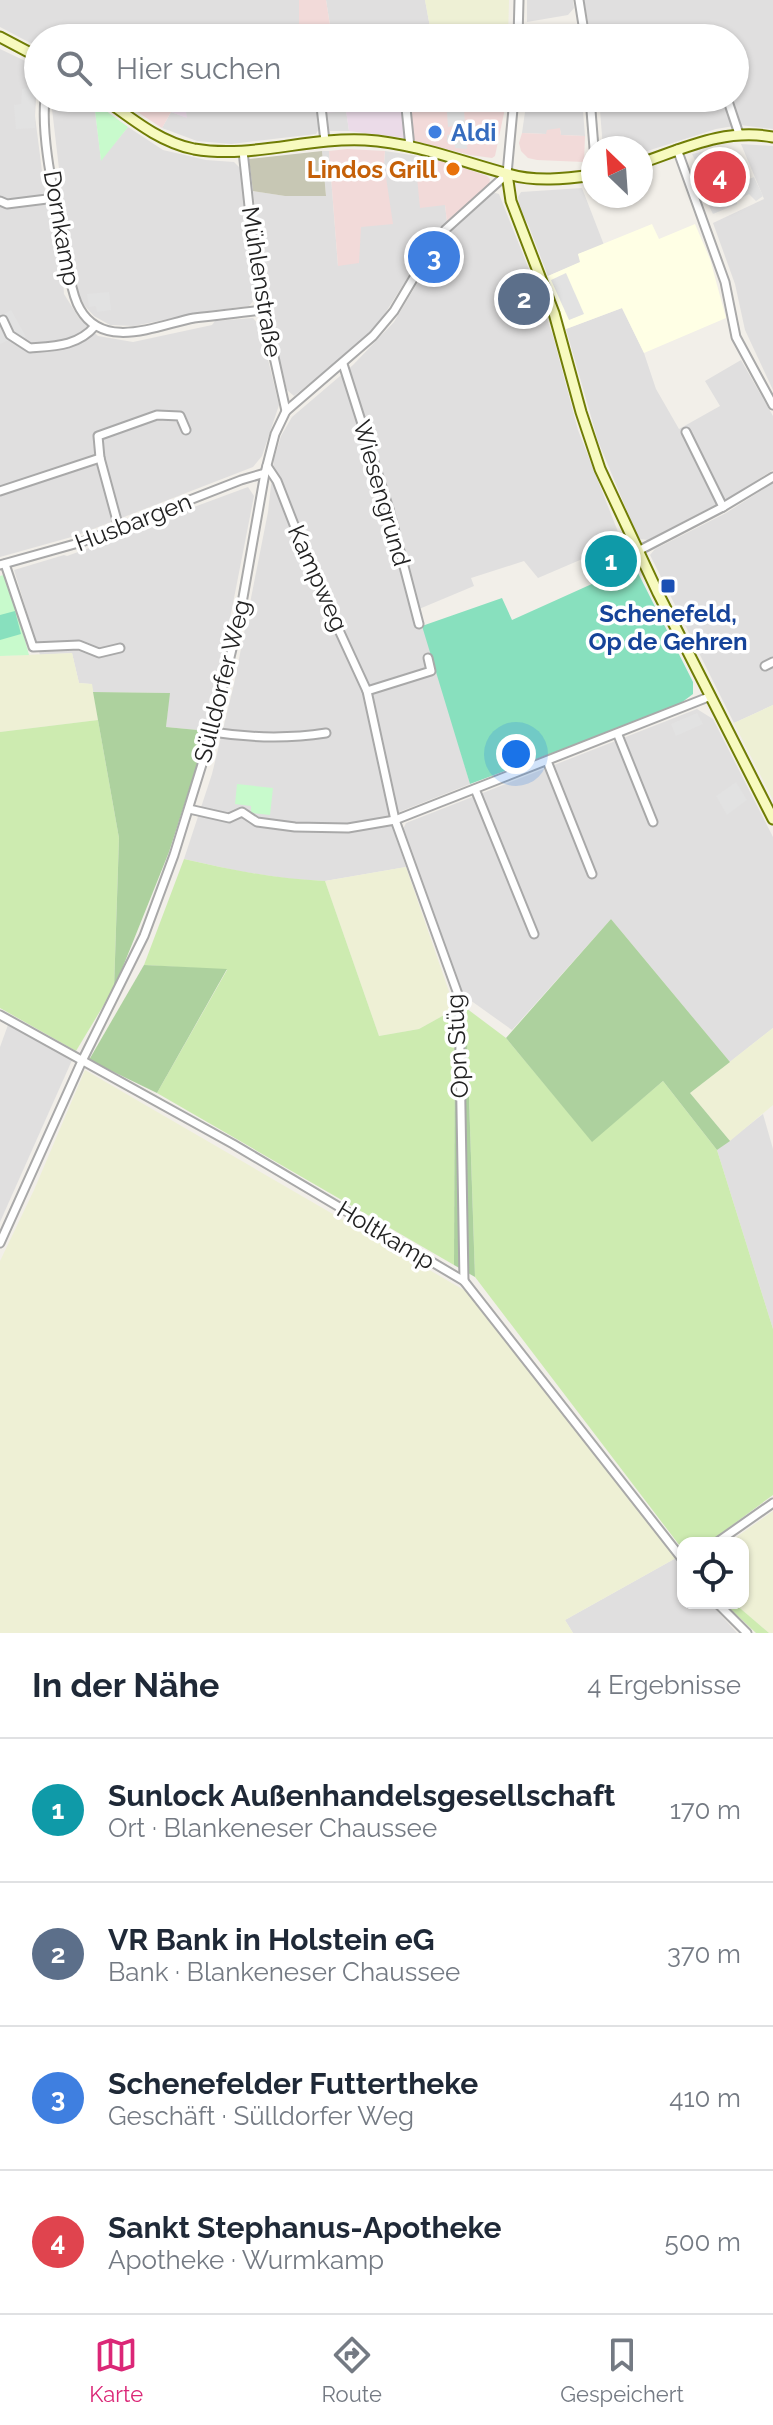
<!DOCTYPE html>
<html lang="de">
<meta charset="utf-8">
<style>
:root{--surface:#fff;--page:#f6f6f7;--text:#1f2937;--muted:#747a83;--line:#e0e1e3;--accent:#db2777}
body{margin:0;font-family:Raleway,sans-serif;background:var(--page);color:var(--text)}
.controls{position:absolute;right:24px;bottom:24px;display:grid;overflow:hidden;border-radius:16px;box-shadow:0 2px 6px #0004}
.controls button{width:72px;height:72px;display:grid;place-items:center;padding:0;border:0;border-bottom:2px solid var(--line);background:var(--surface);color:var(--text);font:40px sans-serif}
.compass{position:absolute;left:581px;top:136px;width:72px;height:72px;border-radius:50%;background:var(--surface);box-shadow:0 2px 6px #0004;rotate:335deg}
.you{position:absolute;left:516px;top:754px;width:28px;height:28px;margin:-20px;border:6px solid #fff;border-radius:50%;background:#1a73e8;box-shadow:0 0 0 12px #1a73e833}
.badge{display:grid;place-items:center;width:52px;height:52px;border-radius:50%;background:var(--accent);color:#fff;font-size:26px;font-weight:700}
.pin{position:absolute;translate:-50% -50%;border:4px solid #fff;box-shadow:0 2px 8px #0006}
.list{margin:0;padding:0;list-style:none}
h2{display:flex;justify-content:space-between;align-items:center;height:104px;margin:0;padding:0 32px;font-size:34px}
h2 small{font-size:26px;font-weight:400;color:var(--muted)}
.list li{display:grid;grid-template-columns:52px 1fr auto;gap:24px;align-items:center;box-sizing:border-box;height:144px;padding:0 32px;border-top:2px solid var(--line)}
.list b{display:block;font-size:30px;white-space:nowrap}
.list p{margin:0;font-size:26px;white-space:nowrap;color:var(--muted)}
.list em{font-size:26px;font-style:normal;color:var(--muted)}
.icon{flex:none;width:44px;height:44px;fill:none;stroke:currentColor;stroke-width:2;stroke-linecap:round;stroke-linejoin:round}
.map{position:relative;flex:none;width:773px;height:1633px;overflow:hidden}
.search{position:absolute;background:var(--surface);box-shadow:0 2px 6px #0004;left:24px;right:24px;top:24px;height:88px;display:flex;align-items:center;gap:20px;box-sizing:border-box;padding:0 28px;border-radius:44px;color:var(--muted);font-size:30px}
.sheet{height:680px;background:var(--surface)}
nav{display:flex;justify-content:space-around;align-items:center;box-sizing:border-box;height:112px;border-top:2px solid var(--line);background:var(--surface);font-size:22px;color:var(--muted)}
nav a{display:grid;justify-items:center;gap:4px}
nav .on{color:var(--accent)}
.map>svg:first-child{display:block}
.residential{fill:#e0dfdf}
.commercial{fill:#f2dad9}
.industrial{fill:#ebdbe8}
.education{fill:#ffffe5}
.construction{fill:#c7c7b4}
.farmland{fill:#eef0d5}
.grass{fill:#cdebb0}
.forest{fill:#add19e}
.park{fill:#c8facc}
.pitch{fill:#88e0be}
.parking{fill:#e2e2e2}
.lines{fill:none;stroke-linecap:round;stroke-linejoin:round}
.street-casing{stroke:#a9a9a9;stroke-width:11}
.secondary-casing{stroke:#707d05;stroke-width:13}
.street{stroke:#fff;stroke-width:7}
.secondary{stroke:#f7fabf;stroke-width:9}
.shop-dot{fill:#3f7fe0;stroke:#fff;stroke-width:3}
.food-dot{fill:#e8710a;stroke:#fff;stroke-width:3}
.transit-dot{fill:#1a4fb4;stroke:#fff;stroke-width:3}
.labels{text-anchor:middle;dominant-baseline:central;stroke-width:7;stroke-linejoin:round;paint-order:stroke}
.shop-label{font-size:24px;font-weight:bold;fill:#366cbe;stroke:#fff;text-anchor:start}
.food-label{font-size:24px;font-weight:bold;fill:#c56008;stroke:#fff;text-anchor:end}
.street-label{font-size:24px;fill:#222;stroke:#fff}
.transit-label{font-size:24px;font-weight:bold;fill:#164399;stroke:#fff}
</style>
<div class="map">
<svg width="773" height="1633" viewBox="0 0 773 1633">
<rect width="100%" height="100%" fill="#f2efe9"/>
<!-- residential -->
<g class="residential">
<polygon points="0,0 299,0 299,38 38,38 38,47 0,27"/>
<polygon points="326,0 425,0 432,38 332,38"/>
<polygon points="527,0 573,0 574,8 568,15 527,22"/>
<polygon points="584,0 773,0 773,129 740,125 716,129 641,153 641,148 603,148 599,98 735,98 735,38 591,38"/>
<polygon points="0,49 38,67 35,116 44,187 55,208 60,238 64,294 79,318 98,336 133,342 212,325 215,321 253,318 260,326 279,405 262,456 253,467 75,536 0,557"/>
<polygon points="54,98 89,98 94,102 101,160 128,127 163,150 206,160 234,162 240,168 254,300 249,306 208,311 134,326 110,325 94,316 84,305 79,294 58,180 60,177 52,109"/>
<polygon points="184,98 317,98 320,127 316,134 231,144 197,141 162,128 171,112 186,117"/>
<polygon points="527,98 582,98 585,136 561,135 560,129 547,134 522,133"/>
<polygon points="346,110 349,131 330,131 327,128 324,113"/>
<polygon points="741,144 773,146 773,390 745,330 735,284 713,223 764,199"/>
<polygon points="322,151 329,151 338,266 361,227 384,164 385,151 418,156 416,167 445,205 447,222 432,239 377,326 362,342 294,396 287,390 268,314 253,191 285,196 326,195"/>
<polygon points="582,188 604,245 578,254 581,262 548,276 528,224 520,210 518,197 521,192"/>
<polygon points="492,192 499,194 532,277 553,336 578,430 622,542 538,578 524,561 471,578 474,586 419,609 470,784 389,816 406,867 325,881 291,879 238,871 184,859 212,774 234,684 268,512 274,459 281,436 292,417 353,365 394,322 449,230"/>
<polygon points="622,308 644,353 656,389 679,429 720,406 705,381 741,360 773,416 773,470 729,498 648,540 640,539 637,535 598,441 566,329"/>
<polygon points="773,483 773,705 734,723 650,555 655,549 726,513"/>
<polygon points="248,487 254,496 208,731 166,727 169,693 93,692 91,684 79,683 72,653 40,655 14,570 64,555 67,556 92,547 94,544"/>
<polygon points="697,709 713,719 773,837 773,1028 730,1062 611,919 512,1030 463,995 403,829 406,823"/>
<polygon points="8,1025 73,1058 0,1222 0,1047"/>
<polygon points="763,1114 773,1149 773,1329 717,1150"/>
<polygon points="676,1558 683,1567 683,1603 710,1603 737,1633 573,1633 565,1620"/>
</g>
<!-- commercial -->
<g class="commercial">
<polygon points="299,0 326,0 332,38 299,38"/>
<polygon points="116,98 169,98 171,112 162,128"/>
<polygon points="410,98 505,98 504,113 495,156 492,158 470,155 414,141"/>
<polygon points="560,128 561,135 585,136 584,162 537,160 528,158 521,151 519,143 522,133 546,134 547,130"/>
<polygon points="347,149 385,151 384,164 393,224 361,227 359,263 338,266 329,151"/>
<polygon points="418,156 450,163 487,176 490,179 489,186 447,222 445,205 420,208 416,167"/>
</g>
<!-- industrial -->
<g class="industrial">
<polygon points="169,98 184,98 187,118 171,112"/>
<polygon points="322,98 402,98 405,138 349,131 346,111 324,113"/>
</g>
<!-- education -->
<polygon class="education" points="652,224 659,239 695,224 710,259 726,318 644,353 622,308 566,329 548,276 580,262 578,254"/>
<!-- construction -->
<polygon class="construction" points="322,151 326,196 285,196 253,191 249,159"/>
<!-- farmland -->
<g class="farmland">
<polygon points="425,0 509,0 508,38 432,38"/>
<polygon points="72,653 79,683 92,684 98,720 0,732 0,656"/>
<polygon points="773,705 773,800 734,723"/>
<polygon points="406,867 455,1009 419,1029 379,1036 325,881"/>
<polygon points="773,1028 773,1105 730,1141 690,1093"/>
<polygon points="85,1070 469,1293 676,1558 565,1620 573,1633 0,1633 0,1261 34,1190"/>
<polygon points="773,1511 773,1633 769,1633 734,1603 743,1603 743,1543 728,1543"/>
</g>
<!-- grass -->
<g class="grass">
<polygon points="98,720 119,838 114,988 76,1051 0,1008 0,732"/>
<path d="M184,859c47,11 93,20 141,22l54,155 40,-7 36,-20 -1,256 -297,-172 70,-123 -83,-5z"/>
<polygon points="466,1008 506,1038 592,1141 663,1081 717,1150 773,1329 773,1495 708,1543 683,1543 683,1550 475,1277"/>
<polygon points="724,1603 734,1603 769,1633 756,1633"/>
</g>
<!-- forest -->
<g class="forest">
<polygon points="93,692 170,693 166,727 208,731 169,852 114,989 119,838"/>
<polygon points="611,919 730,1062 690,1093 730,1141 717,1150 663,1081 592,1142 506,1038"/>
<polygon points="144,965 227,969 157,1093 89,1060"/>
<polygon points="466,1008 475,1277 454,1265 455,1009"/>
</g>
<!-- park -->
<g class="park">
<polygon points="94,102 128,127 101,161"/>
<polygon points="7,574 29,655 0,656 0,576"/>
<polygon points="237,784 273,788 270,815 251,813 251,806 235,804"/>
</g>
<!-- pitch -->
<g class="pitch">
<polygon points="634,565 693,682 693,694 677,706 470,784 422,626 502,598 512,620"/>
<polygon points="15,611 21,634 0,640 0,615"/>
</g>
<!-- parking -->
<g class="parking">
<polygon points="34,86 35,128 16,129 14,105 21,104 22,89"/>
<polygon points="446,98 463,98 467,149 455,148 455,143 447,142 447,135 454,134 454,126 448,127"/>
<polygon points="723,147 727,156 699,168 692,154"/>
<polygon points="754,177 763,196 756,201 749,194 737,200 737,204 713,214 705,198"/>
<polygon points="566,273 584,314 569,320 551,280"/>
<polygon points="109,292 111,310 97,312 96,306 89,307 87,294"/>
<polygon points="11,310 26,337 16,343 11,339 0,344 0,316"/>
<polygon points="697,713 703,724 676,736 671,724"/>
<polygon points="736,782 747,800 727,815 716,796"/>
</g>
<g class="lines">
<defs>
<g id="street">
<polyline points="579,0 585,38"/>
<polyline points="695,34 698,38"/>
<polyline points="518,38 519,0"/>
<path d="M45,98c-3,29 4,87 16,113 5,27 6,76 19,98 24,42 78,16 114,9 23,-3 46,-5 68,-8"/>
<polyline points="320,98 325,141"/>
<polyline points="405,98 410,147"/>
<polyline points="590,98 594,148"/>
<polyline points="727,98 739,134"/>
<polyline points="677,149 725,282 736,337 773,405"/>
<polyline points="243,151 257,280 286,411"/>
<polyline points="0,201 7,204 55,198"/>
<path d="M3,320l7,15 20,13c25,-2 48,-2 65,-22"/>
<polyline points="343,364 389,509 419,624"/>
<polyline points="686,432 723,507"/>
<polyline points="267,466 277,481 314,576 367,691 395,820 459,997 464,1281"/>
<polyline points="0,491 100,458"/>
<polyline points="119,528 100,458 98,436 157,415 180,416 186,430"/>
<polyline points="638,551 723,507 773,477"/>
<polyline points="5,564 33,647 79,645 99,653 120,648"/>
<polyline points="0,565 82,542 241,480 265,473"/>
<polyline points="765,666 773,662"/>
<polyline points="367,691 431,671 428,658"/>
<path d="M212,732c39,6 75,7 114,1"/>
<polyline points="618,735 653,822"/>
<polyline points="547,761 592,874"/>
<polyline points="475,789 534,934"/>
<polyline points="189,809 229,818 242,812 257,822 295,827 348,828 395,820 711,696"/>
<polyline points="0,1015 233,1144 464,1281 683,1560"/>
<polyline points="0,1243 82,1061 144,936 174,855 212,732 239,620 265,473 275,434 286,411 373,336 394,311 432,247 446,229 507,174 514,98"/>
<polyline points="716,1543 773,1503"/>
<polyline points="717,1603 747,1633"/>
</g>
<g id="secondary">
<polyline points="0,37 38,57"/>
<path d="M103,98c28,20 56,44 91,51 57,10 114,-12 171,-9 49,3 95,21 143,34 27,8 57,5 85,1"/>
<path d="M641,163c44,-15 84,-35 132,-26"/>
<polyline points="507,174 511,201 554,313 581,412 600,469 658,593 773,819"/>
</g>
</defs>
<!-- street casing -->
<use href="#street" class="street-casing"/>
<!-- secondary casing -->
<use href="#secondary" class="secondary-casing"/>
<!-- street -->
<use href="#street" class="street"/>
<!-- secondary -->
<use href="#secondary" class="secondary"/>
</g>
<!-- markers -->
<circle class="shop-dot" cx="435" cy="132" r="8"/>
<circle class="food-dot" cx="453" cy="169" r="8"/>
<rect class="transit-dot" x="660" y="578" width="16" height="16" rx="4"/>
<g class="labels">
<!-- shop labels -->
<g class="shop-label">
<text x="451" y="132">Aldi</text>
</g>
<!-- food labels -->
<g class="food-label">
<text x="437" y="169">Lindos Grill</text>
</g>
<!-- street labels -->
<g class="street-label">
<text transform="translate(62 228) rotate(80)">Dornkamp</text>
<text transform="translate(262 282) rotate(81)">Mühlenstraße</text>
<text transform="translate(382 493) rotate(74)">Wiesengrund</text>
<text transform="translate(133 522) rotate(-21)">Husbargen</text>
<text transform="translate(318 578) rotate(66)">Kampweg</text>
<text transform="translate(222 681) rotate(-76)">Sülldorfer Weg</text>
<text transform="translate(457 1046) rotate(-93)">Opn Stüg</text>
<text transform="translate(386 1235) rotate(31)">Holtkamp</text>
</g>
<!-- transit labels -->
<g class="transit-label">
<text x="668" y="613">Schenefeld,<tspan x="668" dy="28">Op de Gehren</tspan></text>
</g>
</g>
</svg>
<div class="controls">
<button><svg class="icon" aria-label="locate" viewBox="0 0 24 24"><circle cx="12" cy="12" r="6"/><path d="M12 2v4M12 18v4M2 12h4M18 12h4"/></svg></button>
</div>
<svg class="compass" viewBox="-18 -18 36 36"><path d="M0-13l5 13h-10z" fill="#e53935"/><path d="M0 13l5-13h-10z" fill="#747a83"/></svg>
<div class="you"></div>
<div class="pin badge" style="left:611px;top:561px;background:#0f9aa8">1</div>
<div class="pin badge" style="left:524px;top:299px;background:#5c6f8a">2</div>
<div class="pin badge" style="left:434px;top:257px;background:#3f7fe0">3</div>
<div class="pin badge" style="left:720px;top:177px;background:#e0444e">4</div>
<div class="search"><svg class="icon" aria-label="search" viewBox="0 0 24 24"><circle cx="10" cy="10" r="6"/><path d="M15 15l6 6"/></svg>Hier suchen</div>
</div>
<section class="sheet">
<h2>In der Nähe<small>4 Ergebnisse</small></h2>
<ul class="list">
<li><span class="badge" style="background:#0f9aa8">1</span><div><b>Sunlock Außenhandelsgesellschaft</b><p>Ort · Blankeneser Chaussee</p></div><em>170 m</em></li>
<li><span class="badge" style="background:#5c6f8a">2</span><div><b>VR Bank in Holstein eG</b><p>Bank · Blankeneser Chaussee</p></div><em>370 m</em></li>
<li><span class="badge" style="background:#3f7fe0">3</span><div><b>Schenefelder Futtertheke</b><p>Geschäft · Sülldorfer Weg</p></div><em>410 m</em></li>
<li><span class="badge" style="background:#e0444e">4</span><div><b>Sankt Stephanus-Apotheke</b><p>Apotheke · Wurmkamp</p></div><em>500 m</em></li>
</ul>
</section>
<nav>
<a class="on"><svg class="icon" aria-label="map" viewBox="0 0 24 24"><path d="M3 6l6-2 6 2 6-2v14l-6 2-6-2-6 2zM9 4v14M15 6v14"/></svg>Karte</a>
<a><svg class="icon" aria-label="directions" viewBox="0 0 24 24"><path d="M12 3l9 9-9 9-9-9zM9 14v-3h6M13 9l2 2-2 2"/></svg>Route</a>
<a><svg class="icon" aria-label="saved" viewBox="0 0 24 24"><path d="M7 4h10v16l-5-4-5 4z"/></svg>Gespeichert</a>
</nav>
